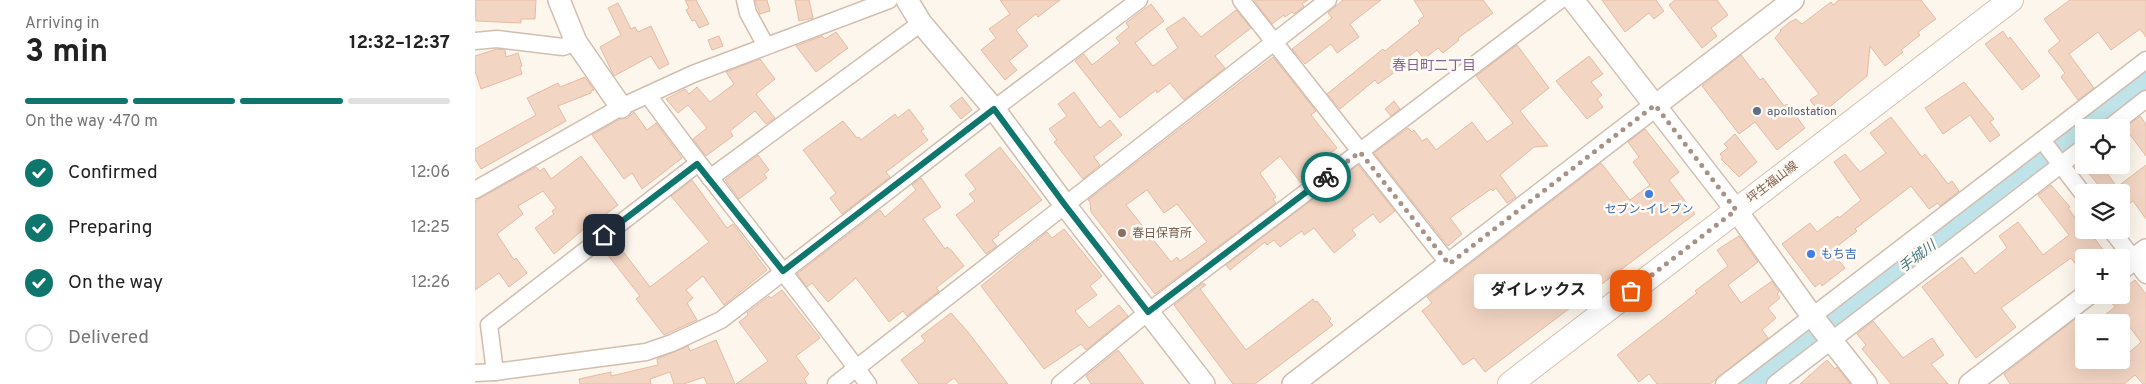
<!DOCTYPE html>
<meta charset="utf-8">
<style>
body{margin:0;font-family:Overpass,"Noto Sans JP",sans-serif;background:#f6f6f6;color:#222;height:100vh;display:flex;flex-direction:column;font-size:19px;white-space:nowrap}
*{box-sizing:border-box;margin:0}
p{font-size:16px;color:#767676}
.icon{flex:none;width:28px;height:28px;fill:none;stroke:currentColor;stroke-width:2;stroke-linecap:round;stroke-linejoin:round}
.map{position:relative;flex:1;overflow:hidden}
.details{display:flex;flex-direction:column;background:#fff;width:475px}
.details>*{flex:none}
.buttons{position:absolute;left:1600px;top:119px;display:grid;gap:10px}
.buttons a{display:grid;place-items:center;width:55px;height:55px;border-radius:5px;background:#fff;box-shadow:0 5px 20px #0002;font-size:25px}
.pin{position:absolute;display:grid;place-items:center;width:42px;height:42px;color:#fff;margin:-21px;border-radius:10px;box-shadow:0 2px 8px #0006}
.courier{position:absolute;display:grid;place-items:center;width:50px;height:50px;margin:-25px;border:4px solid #0f766e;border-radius:50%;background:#fff;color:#222;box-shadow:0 1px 6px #0007}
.bubble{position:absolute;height:35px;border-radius:5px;background:#fff;box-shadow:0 5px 20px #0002;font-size:16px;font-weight:700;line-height:35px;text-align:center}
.summary em{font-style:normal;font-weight:700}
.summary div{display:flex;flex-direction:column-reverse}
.summary{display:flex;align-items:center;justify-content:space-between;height:85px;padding:0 25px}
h1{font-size:32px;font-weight:700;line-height:38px}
.bar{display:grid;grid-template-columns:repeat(4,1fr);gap:8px 5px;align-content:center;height:60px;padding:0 25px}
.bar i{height:6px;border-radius:4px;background:#e0e0e0}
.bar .current{background:#0f766e}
.bar p{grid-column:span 4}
ol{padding:0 25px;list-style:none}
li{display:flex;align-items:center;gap:15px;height:55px}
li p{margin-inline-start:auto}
li .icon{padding:5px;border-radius:50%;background:#0f766e;color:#fff;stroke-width:4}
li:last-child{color:#767676}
li i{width:28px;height:28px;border:2px solid #e0e0e0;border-radius:50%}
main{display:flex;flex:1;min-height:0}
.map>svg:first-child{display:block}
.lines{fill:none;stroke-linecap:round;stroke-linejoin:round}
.river{stroke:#bfe3e8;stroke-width:25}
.building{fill:#f3d5c3;stroke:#e6bba3;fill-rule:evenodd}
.minor-casing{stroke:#d1beb0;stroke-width:19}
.tertiary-casing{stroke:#d1beb0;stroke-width:24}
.secondary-casing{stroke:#d6c0b0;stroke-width:26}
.minor{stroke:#fff;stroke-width:16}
.tertiary{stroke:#fff;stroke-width:21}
.secondary{stroke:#fff;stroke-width:24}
.done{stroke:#a89285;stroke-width:5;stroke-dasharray:0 9}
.route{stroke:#0f766e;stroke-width:6}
.service-dot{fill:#5c6f8a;stroke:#fffaf3;stroke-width:2}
.shop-dot{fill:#3f7fe0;stroke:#fffaf3;stroke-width:2}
.education-dot{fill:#8d6e63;stroke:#fffaf3;stroke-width:2}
.labels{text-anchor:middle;stroke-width:5;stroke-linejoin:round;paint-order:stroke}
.service-label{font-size:12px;fill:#4e5e75;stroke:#fffaf3;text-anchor:start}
.street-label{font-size:12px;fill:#7a5c4d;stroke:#fffaf3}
.shop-label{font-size:12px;fill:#366cbe;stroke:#fffaf3}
.education-label{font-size:12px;fill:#785e54;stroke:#fffaf3;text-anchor:start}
.neighbourhood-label{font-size:14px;fill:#846695;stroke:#fffaf3}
.water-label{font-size:14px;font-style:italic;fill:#437c86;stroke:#fffaf3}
</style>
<main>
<section class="details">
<div class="summary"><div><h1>3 min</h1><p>Arriving in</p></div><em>12:32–12:37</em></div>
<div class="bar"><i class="current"></i><i class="current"></i><i class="current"></i><i></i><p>On the way · 470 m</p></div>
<ol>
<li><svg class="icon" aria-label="check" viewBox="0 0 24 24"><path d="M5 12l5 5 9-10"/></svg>Confirmed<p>12:06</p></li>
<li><svg class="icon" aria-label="check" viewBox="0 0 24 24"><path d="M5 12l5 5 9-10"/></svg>Preparing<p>12:25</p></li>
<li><svg class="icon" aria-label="check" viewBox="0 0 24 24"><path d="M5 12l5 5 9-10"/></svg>On the way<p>12:26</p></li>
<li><i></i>Delivered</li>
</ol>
</section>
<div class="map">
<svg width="1671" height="384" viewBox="0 0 1671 384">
<rect width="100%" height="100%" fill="#fdf6ec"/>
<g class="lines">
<g class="river">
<polyline points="1610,128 1671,81"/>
<polyline points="1275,384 1609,128"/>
</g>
</g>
<g class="building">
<polygon points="0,0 61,0 60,19 46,19 46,23 1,21"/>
<polygon points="210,0 221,0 234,24 224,28 220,20 217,21 211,10 214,8"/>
<polygon points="280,0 292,0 295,11 285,14"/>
<polygon points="320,0 334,0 338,18 324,21"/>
<polygon points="525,0 585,0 563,17 561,14 541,30 553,46 534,61 542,70 530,80 506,50 521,38 514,29 535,14"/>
<polygon points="779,0 833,0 827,4 829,6 819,14 817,12 810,17 809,15 797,24"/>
<polygon points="868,0 906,0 875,24 884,37 862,53 856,44 830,64 817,49 857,18 853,13"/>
<polygon points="939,0 1008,0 1018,13 983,38 984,40 968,53 963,48 949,59 942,50 922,66 924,69 903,84 900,80 865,109 852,94 908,49 910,51 945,23 943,21 949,16"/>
<polygon points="1127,0 1181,0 1189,11 1179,19 1174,13 1150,32"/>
<polygon points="1200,0 1242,0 1253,15 1236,28 1242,36 1227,48 1194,5"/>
<polygon points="1364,0 1446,0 1461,19 1443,32 1445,35 1426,50 1428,52 1410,66 1395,46 1392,76 1346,114 1335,100 1344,94 1300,38 1306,31 1305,30 1315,22 1321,19 1327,24 1356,2 1358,5"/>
<polygon points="1595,0 1671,0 1671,37 1665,29 1636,50 1623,32 1594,54 1619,88 1603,100 1586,77 1590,73 1573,51 1585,41 1569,19"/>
<polygon points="143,3 156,29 160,27 163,32 176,26 194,64 184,69 176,56 139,76 125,47 146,35 133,8"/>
<polygon points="676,4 689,21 660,43 678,66 703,48 691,29 709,17 726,37 761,10 776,28 740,56 750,68 709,100 695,83 682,93 681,90 645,118 600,61 609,54 617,65 645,43 641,38 654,27 651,23"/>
<polygon points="1528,31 1533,39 1535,37 1565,76 1547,90 1510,44"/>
<polygon points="361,32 373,48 341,72 321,46 347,36 350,39"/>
<polygon points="244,36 248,46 237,50 233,40"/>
<polygon points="1042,45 1074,88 1045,111 1073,146 1059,147 1025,175 1041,197 1032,203 1021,188 1018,191 1016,189 975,218 987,234 973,246 899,153 933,128 937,132 939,130 947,141 952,138 961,150 997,122 1012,142 1015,140 1038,123 1001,76"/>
<polygon points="22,49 30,50 31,57 43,53 47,66 45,67 47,74 6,89 0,71 0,56"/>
<polygon points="1266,55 1285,80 1288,78 1309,106 1312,104 1330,128 1302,150 1280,122 1264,134 1227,86"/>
<polygon points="1114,56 1128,74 1116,82 1127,95 1122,99 1128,107 1112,119 1081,81"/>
<path d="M798 57 841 111 836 115 862 148 845 162 849 166 826 183 805 156 785 173 801 197 798 199 801 203 680 294 616 212 615 202 613 200ZM672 190 689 213 702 204 732 242 705 261 702 257 696 262 651 205Z"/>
<polygon points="285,59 300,79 281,94 300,118 291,124 280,111 255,131 258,136 231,156 218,139 232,128 213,105 203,113 191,99 210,89 214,94 222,87 235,102 259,84 251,72"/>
<polygon points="110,77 119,90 116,91 116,93 83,106 91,121 6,169 0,159 0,149 61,115 52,98 83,83 85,87"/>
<polygon points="1489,82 1519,119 1515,122 1525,135 1515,142 1495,115 1468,134 1452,111 1450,108"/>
<polygon points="599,92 625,128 635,120 647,135 619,157 625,165 608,179 579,142 582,140 574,129 592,116 583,104"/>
<polygon points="487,97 497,110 486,119 475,106"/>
<polygon points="919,101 925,109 916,116 910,109"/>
<polygon points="434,109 449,129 446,131 453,140 411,172 415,177 367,214 355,198 361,193 328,150 368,121 382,138 384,137 386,140 420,114 423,118"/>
<polygon points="159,112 172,130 181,123 207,158 167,189 157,173 149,179 117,135 145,119 153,118"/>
<polygon points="1665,116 1671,124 1671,156 1650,128"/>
<polygon points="1416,117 1447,157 1450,154 1473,184 1477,181 1484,191 1465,206 1463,203 1454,209 1436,186 1380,229 1382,231 1356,251 1370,268 1347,286 1345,283 1340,287 1307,244 1335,223 1342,232 1363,216 1364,218 1386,200 1359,162 1370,154 1385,172 1411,153 1395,133"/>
<polygon points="1170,129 1204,172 1194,180 1220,214 1010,372 999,358 988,365 947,311 957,303 952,297 1126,163 1155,200 1175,185 1158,162 1164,157 1153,142"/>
<polygon points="1260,134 1282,162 1264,177 1246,159 1248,158 1245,154 1253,148 1249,144"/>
<polygon points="525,147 567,200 523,233 524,235 517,240 522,246 511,254 481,215 500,201 494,194 501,189 490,175"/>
<polygon points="283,155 294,170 289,174 292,178 264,199 250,180"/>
<polygon points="106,156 143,205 123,220 122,218 79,254 60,228 79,214 77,211 81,208 68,191 43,206 48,214 22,234 39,260 41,258 52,273 34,287 24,273 0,290 0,201 61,167 65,171 69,168 76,179"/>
<polygon points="883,165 920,211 905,223 898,214 877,230 881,235 859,253 839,228 829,235 827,231 821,235 805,247 799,240 792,245 790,242 755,270 751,265"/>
<polygon points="1607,165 1626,165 1642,187 1671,165 1671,219 1658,201 1646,210 1646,192 1629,192"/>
<polygon points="446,178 466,207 448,219 470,249 472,247 477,251 489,266 461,288 464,291 432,316 428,311 414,322 381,278 353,302 337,283 332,287 322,274 405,210 410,217 441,190 437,185"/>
<polygon points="217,180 252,228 258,224 292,270 249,305 228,276 211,290 218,298 212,303 222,320 189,335 161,299 165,296 128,249 137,243 144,253 147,250 175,287 234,242 196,196"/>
<polygon points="1576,185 1595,207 1593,208 1609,230 1620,239 1630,252 1623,258 1609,258 1609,276 1596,258 1526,308 1541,327 1501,358 1447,287 1487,257 1500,274 1532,248 1524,236 1543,222 1568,255 1594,235 1563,195"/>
<polygon points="589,229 627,276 615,286 622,295 600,311 614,328 644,305 653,316 611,350 606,344 569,369 506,286 572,232 577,238"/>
<polygon points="1264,236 1283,262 1253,285 1266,303 1297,281 1304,292 1302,294 1305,298 1293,308 1301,318 1287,330 1293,338 1235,384 1182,384 1174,374 1164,382 1142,355 1222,293 1220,291 1253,266 1242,250"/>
<polygon points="1660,280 1671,294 1671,384 1668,384 1660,375 1649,384 1535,384 1529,374 1604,316 1609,321 1609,360 1646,360 1666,342 1651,322 1621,322 1640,307 1634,299 1640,295 1646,295 1646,290"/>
<polygon points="728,283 731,285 725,289 771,350 838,299 840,302 842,301 856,319 854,321 858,325 780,384 758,384 699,305"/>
<polygon points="307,290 345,338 321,356 334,374 329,379 332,384 261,384 293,361 264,322 273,315 272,313 294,296 296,298"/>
<polygon points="476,313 493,332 533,384 484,384 479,378 471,384 444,384 426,360 450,341 446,336"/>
<polygon points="1398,321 1428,358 1457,338 1469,355 1456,364 1473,384 1416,384 1387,349 1391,345 1382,334"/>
<polygon points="241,340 260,384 232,384 229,377 209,384 199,384 195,372 175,379 176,384 105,384 104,379 136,372 136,376 183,365 182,359 213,346 215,351"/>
<polygon points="643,350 669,384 616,384 611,376"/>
<polygon points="1352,360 1360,369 1362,367 1375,384 1325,384"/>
</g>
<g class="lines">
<defs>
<g id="minor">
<polyline points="270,0 273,13 291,46"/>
<polyline points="766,0 974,264"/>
<polyline points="0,41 22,39 88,47 101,42"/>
<path d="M173 95C244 193 322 286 393 384"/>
<polyline points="1634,128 1671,99"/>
<polyline points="1567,140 1609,195"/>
<polyline points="235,178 446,23"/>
<polyline points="0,190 146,107 218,74 414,0"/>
<polyline points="1636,230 1671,275"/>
<polyline points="20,372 14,325 222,164"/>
<polyline points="0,373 20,372 171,352 197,343 246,320 519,109 664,0"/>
<polyline points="361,384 853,0"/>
<polyline points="585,384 673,312 1085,0"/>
<polyline points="1249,384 1671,60"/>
<polyline points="1300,384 1609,147"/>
</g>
<g id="tertiary">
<polyline points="84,0 101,42 146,107"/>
<polyline points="432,0 446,23 519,109 590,205 729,384"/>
<polyline points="1098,0 1261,210 1337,316 1391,384"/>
<polyline points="1646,269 1671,250"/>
<polyline points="818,384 1318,0"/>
<polyline points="1495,384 1612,295"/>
</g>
<polyline id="secondary" points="1035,384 1536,0"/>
</defs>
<use href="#minor" class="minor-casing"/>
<use href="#tertiary" class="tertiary-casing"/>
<use href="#secondary" class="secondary-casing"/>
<use href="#minor" class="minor"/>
<use href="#tertiary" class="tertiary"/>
<use href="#secondary" class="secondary"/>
</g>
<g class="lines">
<polyline class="done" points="851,177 885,152 974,264 1180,105 1261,210 1156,291"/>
<polyline class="route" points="129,235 222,164 308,271 519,109 590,205 673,312 851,177"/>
</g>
<circle class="service-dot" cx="1282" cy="111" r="5"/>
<g class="shop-dot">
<circle cx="1174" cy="194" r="5"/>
<circle cx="1336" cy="254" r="5"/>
</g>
<circle class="education-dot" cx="647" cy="233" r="5"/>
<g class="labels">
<g class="service-label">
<text x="1292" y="115">apollostation</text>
</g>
<g class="street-label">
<text transform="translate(1297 182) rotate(-37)" y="4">坪生福山線</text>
</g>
<g class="shop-label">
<text x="1174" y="213">セブン-イレブン</text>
<text x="1346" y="258" text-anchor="start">もち吉</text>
</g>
<g class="education-label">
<text x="657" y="237">春日保育所</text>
</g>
<g class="neighbourhood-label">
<text x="959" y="70">春日町二丁目</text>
</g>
<g class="water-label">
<text transform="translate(1442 256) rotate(-37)" y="5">手城川</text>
</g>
</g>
</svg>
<div class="buttons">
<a><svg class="icon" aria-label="locate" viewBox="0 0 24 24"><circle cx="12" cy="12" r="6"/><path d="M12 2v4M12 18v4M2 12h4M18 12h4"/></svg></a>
<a><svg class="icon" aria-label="layers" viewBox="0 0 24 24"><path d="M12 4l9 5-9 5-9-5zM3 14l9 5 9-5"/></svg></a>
<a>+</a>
<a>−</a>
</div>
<div class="pin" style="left:1156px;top:291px;background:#ea580c"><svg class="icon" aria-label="bag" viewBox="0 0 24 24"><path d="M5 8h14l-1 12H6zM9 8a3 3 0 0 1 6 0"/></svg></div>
<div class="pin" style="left:129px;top:235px;background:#1f2937"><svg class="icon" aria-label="home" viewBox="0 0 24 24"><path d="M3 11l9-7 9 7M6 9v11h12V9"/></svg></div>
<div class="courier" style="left:851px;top:177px"><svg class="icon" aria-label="bike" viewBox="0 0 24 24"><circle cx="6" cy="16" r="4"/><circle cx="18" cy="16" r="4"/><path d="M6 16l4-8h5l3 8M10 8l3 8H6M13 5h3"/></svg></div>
<div class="bubble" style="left:999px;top:274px;width:128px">ダイレックス</div>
</div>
</main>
